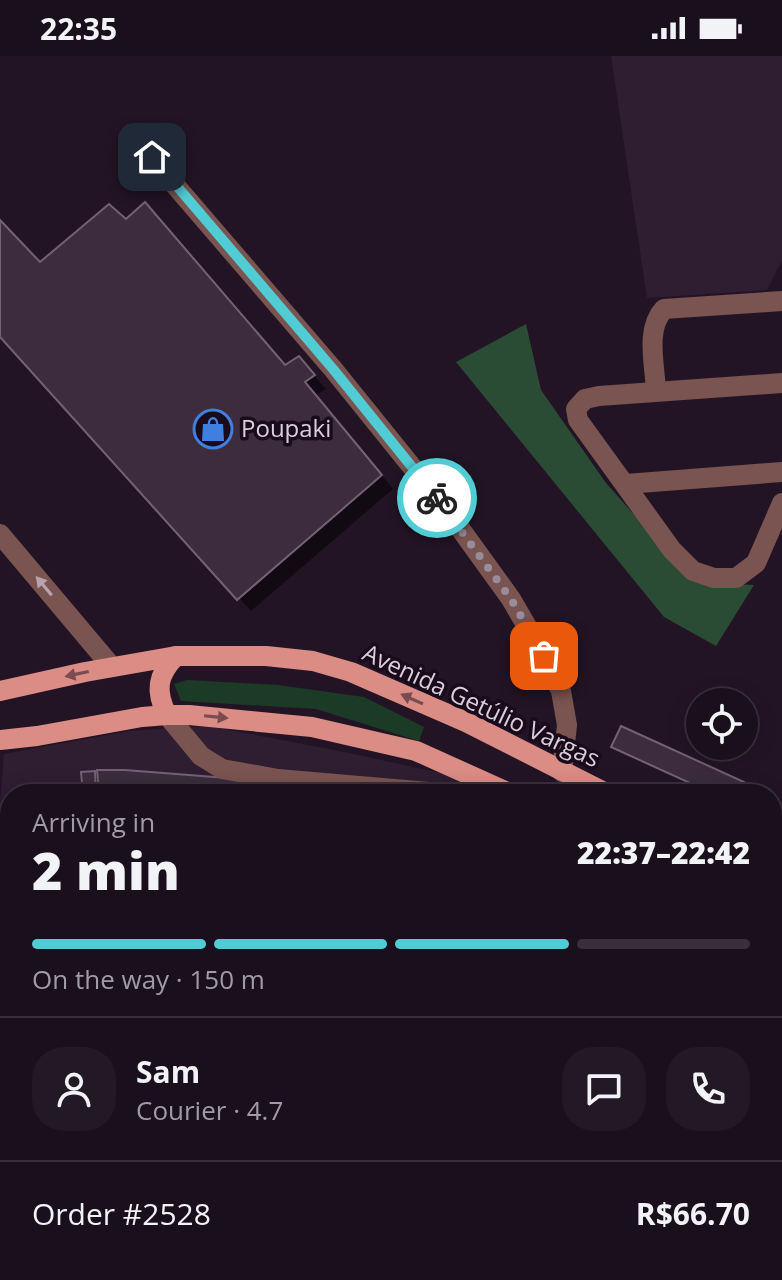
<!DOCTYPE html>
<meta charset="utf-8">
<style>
body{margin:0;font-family:"Open Sans",sans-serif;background:#231825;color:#f1f3f6;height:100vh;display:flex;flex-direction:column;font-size:30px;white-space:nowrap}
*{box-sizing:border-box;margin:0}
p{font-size:26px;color:#9f9ca3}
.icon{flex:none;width:44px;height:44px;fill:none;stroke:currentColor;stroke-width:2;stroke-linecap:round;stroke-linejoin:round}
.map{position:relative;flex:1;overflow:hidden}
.details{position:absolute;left:0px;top:728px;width:782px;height:496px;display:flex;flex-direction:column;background:#1a0f1c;border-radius:32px 32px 0 0;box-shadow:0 4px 20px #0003,0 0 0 2px #382f3b}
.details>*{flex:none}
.fabs{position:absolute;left:686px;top:632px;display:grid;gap:16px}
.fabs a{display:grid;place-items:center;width:72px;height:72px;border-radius:50%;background:#1a0f1c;box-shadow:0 4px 20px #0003,0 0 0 2px #382f3b;font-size:40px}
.pin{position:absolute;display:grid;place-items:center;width:68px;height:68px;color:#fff;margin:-34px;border-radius:16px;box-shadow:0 4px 12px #0006}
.courier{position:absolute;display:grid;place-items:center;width:80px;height:80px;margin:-40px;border:6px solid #51ccd5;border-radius:50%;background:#fff;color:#222;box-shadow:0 2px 10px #0007}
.head em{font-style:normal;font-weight:800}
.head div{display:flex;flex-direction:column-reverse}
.head{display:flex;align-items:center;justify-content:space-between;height:136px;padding:0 32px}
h1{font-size:52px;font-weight:800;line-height:60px}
.bar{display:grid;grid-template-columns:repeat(4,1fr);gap:12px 8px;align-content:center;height:96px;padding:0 32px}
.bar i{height:10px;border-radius:6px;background:#382f3b}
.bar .on{background:#51ccd5}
.bar p{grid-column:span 4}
.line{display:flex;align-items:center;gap:20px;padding:0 32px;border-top:2px solid #382f3b}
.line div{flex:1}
.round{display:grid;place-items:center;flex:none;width:84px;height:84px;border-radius:32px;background:#231825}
.status{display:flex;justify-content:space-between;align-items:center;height:56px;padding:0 40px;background:#1a0f1c;direction:ltr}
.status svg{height:22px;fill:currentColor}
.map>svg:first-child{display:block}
.built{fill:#2f1d32}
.green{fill:#1c3b26}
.forest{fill:#2a4b34}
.shadow{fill:#0007}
.building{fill:#3c2c3e;stroke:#746176;stroke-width:2}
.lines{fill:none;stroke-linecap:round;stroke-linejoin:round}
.minor{stroke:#7a5450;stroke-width:20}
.major{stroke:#da8c85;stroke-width:20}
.oneway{fill:#b8a3aa}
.oneway2{fill:#7a4c50}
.done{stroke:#998d9b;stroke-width:8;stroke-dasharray:0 14.4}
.route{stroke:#51ccd5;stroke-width:10}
.labels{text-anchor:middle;stroke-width:7;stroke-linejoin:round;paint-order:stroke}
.poi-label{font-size:24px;fill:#d9ceda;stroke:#1a0b1c;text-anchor:start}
.street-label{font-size:24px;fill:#d9ceda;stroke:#1a0b1c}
</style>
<div class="status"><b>22:35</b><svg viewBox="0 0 49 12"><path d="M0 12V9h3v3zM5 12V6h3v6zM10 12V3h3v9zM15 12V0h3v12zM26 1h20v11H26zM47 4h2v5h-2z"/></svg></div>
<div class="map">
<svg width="782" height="1224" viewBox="0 0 782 1224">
<rect width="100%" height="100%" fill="#231425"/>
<g class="built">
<polygon points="611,0 782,0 782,204 767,234 647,242"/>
<polygon points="208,670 340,695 445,718 482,738 10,738 10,1032 0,1032 0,748 4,698 129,675"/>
</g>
<polygon class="green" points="187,624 278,629 364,641 424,671 419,685 316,653 181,645 174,628"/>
<polygon class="forest" points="526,268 541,334 606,427 694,526 754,529 716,590 664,561 456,306"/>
<g class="shadow">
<polygon points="0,166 40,209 286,311 299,302 326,333 316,339 393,433 251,555 0,278"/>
<polygon points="94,717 100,722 290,729 301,738 85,738"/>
<polygon points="302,732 352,738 302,738"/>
<polygon points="0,1122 10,1123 10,1214 31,1214 30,1223 7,1224 0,1217 0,1181 3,1170"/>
</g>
<g class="building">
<polygon points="145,146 285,309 299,300 315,319 305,326 382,419 237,544 0,281 0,164 40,206 109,148 126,163"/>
<polygon points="621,670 744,726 739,738 714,738 611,691"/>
<polygon points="97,714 125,714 291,727 298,732 297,738 99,738"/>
<polygon points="95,715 96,738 83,738 81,716"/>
<polygon points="0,1120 10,1121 10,1206 2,1205 2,1210"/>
</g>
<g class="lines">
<g class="minor">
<polyline points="131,78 333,313 446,453 511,543 544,600 561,635 567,669 562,716"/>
<polyline points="782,327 599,340 585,343 576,353 578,364 672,494 693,515 714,522 736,522 756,507 782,447"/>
<path d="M656 335C655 309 645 273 664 253L782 245"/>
<polyline points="626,428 782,416"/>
<polyline points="0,478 112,611"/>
<polyline points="167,659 201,700 222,713 278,723 452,738"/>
<polyline points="772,1083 782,1098"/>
<polyline points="327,1214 333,1224"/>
<polyline points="498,1214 504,1224"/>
<polyline points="692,1214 698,1224"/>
<polyline points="80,1224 94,1214"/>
<polyline points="178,1224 192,1214"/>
<polyline points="224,1224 233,1214"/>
<polyline points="292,1224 305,1214"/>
</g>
<g class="major">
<polyline points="0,635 85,616 176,600 266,600 313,605 351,616 466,666 608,738"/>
<path d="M167 659C155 635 157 619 176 600"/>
<polyline points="0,684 37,680 142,661 167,659 189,659 312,671 416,695 512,738"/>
<polyline points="772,795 782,790"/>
<polyline points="772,854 782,860"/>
</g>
</g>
<defs><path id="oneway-solid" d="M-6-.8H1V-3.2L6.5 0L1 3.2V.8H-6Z" transform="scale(2)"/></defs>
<use class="oneway" href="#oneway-solid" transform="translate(44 530) rotate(-130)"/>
<g class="oneway2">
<use href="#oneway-solid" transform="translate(77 618) rotate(168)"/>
<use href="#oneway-solid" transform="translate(412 643) rotate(-156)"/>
<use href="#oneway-solid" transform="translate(216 661) rotate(6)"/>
</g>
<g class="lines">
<polyline class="done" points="437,442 511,543 544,600"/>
<polyline class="route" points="152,101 333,313 437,442"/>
</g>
<defs>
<symbol id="shop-ring" viewBox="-11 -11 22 22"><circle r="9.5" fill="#1a0b1c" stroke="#3f7fe0" stroke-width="1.5"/><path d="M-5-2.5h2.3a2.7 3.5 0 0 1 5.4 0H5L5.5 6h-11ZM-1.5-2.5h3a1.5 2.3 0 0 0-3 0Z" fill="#3f7fe0"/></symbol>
</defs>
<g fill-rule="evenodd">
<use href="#shop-ring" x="191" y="351" width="44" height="44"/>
</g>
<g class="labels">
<g class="poi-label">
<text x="241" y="381">Poupaki</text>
</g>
<g class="street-label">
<text transform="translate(481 650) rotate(25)" y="8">Avenida Getúlio Vargas</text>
</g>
</g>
</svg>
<div class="fabs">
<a><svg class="icon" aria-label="locate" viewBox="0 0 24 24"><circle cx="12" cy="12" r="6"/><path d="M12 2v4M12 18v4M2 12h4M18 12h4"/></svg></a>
</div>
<div class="pin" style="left:544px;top:600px;background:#ea580c"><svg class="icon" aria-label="bag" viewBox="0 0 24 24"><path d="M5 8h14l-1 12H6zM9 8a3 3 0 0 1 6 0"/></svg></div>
<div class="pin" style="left:152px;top:101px;background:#1f2937"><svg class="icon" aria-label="home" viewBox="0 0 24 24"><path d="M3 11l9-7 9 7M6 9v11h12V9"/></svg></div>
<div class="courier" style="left:437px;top:442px"><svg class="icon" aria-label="bike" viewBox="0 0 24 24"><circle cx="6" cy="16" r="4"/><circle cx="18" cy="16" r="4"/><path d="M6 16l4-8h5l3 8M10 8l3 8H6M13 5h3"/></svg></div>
<section class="details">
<div class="head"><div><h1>2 min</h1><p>Arriving in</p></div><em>22:37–22:42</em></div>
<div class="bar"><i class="on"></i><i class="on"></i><i class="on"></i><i></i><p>On the way · 150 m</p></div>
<div class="line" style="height:144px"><a class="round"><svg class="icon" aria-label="person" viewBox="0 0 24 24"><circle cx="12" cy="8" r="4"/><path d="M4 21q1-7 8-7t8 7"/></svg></a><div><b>Sam</b><p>Courier · 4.7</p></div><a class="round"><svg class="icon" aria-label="chat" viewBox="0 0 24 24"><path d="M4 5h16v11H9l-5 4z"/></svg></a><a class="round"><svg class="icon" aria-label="phone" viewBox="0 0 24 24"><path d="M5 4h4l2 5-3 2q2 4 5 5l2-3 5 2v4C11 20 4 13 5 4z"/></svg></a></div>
<div class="line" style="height:104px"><div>Order #2528</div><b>R$66.70</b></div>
</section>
</div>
